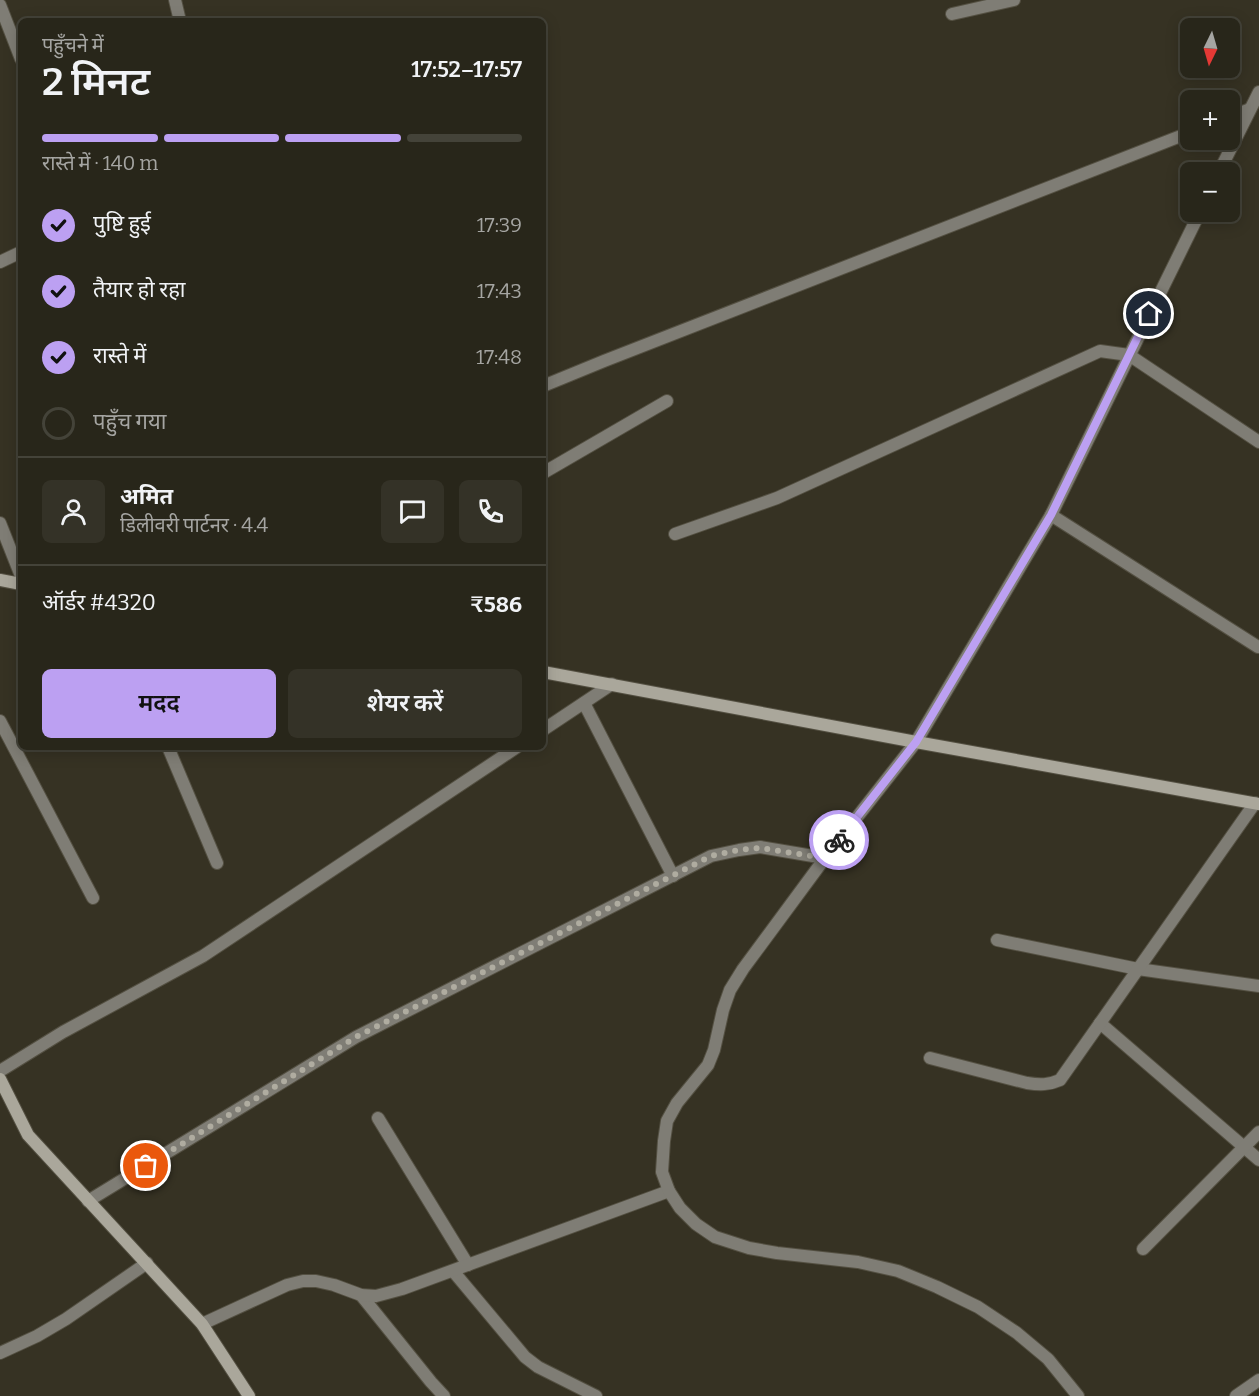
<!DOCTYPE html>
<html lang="hi">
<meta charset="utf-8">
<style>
body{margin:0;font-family:Bitter,"Noto Sans Devanagari",serif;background:#343227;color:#f1f3f6;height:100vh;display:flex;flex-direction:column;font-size:22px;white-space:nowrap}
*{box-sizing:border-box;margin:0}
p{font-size:20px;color:#a5a5a2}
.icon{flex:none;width:33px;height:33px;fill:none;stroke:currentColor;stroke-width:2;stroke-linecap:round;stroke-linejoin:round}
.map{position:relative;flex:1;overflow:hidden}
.details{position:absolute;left:18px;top:18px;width:528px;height:732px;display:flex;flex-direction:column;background:#28261a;border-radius:9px;box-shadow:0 3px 15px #0003,0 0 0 2px #444339}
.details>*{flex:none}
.needle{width:39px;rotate:185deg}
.buttons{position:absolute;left:1180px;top:18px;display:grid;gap:12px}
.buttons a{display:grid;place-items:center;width:60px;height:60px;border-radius:9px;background:#28261a;box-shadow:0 3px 15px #0003,0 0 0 2px #444339;font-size:30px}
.pin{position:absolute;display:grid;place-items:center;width:51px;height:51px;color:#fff;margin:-26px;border:3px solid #fff;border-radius:50%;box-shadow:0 2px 6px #0007}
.courier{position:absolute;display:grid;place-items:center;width:60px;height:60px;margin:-30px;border:4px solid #bca0f2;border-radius:50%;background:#fff;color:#222;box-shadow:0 2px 8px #0007}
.summary em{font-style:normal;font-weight:600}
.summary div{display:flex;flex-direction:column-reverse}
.summary{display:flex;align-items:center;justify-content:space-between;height:102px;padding:0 24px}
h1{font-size:39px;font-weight:600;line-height:45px}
.bar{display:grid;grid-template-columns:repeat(4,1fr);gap:9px 6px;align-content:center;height:72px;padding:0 24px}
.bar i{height:8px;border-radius:4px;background:#444339}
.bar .on{background:#bca0f2}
.bar p{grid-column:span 4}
.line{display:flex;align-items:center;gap:15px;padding:0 24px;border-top:2px solid #444339}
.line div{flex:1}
.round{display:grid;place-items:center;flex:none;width:63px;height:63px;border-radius:9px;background:#343227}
ol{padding:0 24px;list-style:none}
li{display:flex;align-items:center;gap:18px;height:66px}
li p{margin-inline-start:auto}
li .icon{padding:6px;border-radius:50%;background:#bca0f2;color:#111;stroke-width:4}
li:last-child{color:#a5a5a2}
li i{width:33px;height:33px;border:3px solid #444339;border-radius:50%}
.action{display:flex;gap:12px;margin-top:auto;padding:12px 24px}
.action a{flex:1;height:69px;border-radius:9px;background:#bca0f2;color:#111;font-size:24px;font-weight:600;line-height:69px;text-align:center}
.action a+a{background:#343227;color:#f1f3f6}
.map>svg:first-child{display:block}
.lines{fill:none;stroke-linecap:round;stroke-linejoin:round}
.street-casing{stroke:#545042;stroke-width:14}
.secondary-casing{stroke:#545042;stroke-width:14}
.street{stroke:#7f7d75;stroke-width:12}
.secondary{stroke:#aaa79b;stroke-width:12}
.done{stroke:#afaca0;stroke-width:6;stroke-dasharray:0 10.8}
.route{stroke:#bca0f2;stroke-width:8}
</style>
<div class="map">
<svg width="1259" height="1396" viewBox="0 0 1259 1396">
<rect width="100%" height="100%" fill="#363223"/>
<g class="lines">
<defs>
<g id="street">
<polyline points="175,0 180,21"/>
<polyline points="0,5 21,59"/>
<polyline points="952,14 1014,0"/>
<polyline points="1230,117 1250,109"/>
<polyline points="1219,172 1259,92"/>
<polyline points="0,262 21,252"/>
<polyline points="543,386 604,361 1191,132"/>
<polyline points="543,473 667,401"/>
<polyline points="1051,515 1258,647"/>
<polyline points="0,523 21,576"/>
<polyline points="675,534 777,498 1100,351 1129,355 1259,442"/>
<polyline points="584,703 673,876"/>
<polyline points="0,721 93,898"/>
<polyline points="543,730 612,684"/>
<polyline points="168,747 217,863"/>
<polyline points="997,940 1138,969 1259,986"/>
<polyline points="1100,1023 1259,1160"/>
<path d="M930 1058 1027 1083C1040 1085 1049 1085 1060 1080L1255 803"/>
<polyline points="0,1071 63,1032 203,956 517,747"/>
<polyline points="378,1118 468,1265"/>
<polyline points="88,1201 356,1037 711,856 739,850 760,847 825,858"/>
<polyline points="1143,1249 1259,1132"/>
<polyline points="453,1271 525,1357 538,1367 596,1396"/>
<polyline points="361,1295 431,1382 444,1396"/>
<polyline points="202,1324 287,1285 303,1281 316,1281 334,1285 361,1295 376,1296 402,1289 669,1191"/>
<polyline points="0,1353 37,1336 66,1319 147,1263"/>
<polyline points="1078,1396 1048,1359 1017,1333 978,1307 937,1287 898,1271 858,1262 777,1253 749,1248 715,1237 696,1224 680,1208 669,1191 662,1172 664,1141 667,1121 677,1103 708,1065 714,1050 723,1010 730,990 743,969 825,858 916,742 1051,515 1200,212"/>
<polyline points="1236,1396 1259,1380"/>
</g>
<g id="secondary">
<polyline points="0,580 21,584"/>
<polyline points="543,672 916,742 1259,804"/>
<polyline points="0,1079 28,1135 202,1324 249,1396"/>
</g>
</defs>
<use href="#street" class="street-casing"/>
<use href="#secondary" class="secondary-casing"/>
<use href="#street" class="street"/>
<use href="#secondary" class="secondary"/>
</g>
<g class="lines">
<polyline class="done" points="146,1166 356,1037 711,856 739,850 760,848 825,858 839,840"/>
<polyline class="route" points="839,840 916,742 1051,515 1149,314"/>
</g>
</svg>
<div class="buttons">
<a><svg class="needle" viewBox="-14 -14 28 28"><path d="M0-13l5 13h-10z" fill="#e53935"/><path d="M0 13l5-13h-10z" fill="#a5a5a2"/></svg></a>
<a>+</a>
<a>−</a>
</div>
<div class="pin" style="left:146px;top:1166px;background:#ea580c"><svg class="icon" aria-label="bag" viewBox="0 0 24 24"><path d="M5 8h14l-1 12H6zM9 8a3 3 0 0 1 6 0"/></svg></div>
<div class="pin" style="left:1149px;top:314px;background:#1f2937"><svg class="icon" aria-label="home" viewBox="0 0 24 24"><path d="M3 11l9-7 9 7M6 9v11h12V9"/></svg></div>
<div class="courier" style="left:839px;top:840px"><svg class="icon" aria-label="bike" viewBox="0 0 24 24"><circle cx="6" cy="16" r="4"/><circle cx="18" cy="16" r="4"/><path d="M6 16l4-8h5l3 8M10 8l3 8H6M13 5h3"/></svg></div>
<section class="details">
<div class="summary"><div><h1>2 मिनट</h1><p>पहुँचने में</p></div><em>17:52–17:57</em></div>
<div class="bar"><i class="on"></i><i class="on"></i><i class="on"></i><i></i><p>रास्ते में · 140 m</p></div>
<ol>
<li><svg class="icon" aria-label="check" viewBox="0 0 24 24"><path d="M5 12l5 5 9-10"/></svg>पुष्टि हुई<p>17:39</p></li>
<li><svg class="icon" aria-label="check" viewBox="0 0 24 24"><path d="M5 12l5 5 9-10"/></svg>तैयार हो रहा<p>17:43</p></li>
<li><svg class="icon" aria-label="check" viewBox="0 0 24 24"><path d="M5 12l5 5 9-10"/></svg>रास्ते में<p>17:48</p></li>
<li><i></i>पहुँच गया</li>
</ol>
<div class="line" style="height:108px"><a class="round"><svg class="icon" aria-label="person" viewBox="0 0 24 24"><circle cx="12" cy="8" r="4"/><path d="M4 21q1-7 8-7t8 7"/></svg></a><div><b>अमित</b><p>डिलीवरी पार्टनर · 4.4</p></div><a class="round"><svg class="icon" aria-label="chat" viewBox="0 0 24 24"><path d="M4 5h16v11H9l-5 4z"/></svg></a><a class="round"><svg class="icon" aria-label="phone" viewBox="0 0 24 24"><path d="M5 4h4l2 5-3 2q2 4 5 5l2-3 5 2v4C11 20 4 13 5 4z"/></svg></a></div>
<div class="line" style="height:78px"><div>ऑर्डर #4320</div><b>₹586</b></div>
<div class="action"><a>मदद</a><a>शेयर करें</a></div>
</section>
</div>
